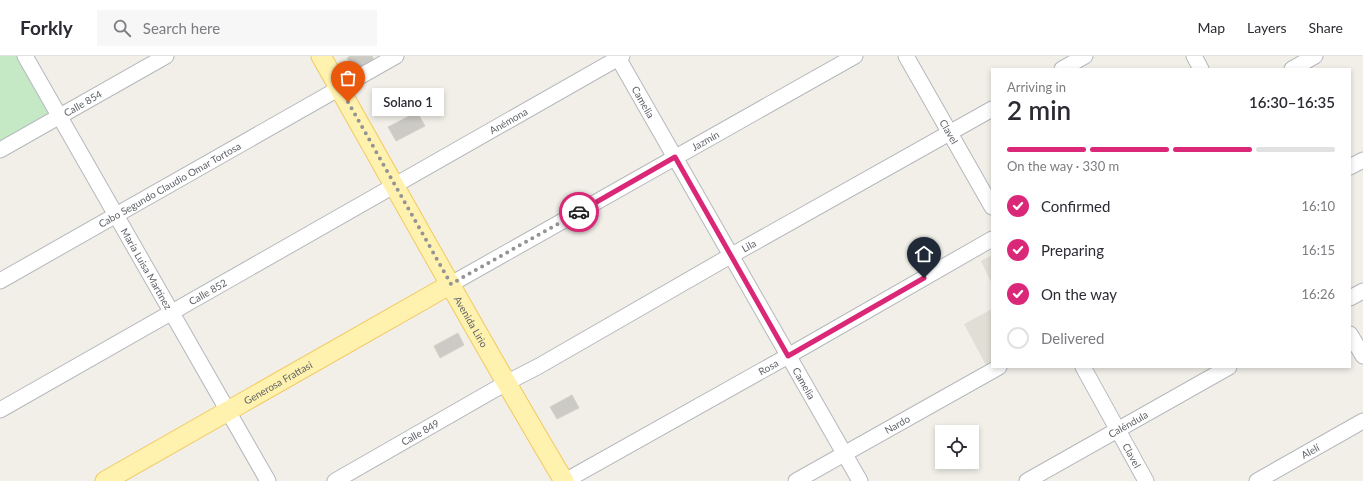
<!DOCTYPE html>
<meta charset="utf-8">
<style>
body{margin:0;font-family:Lato,sans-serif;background:#f7f7f7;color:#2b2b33;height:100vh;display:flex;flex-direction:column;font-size:15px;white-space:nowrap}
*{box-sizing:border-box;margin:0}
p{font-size:13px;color:#7c7c81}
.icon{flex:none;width:22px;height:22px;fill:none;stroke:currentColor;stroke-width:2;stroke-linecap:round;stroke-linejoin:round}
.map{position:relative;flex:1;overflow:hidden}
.sheet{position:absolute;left:991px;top:12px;width:360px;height:300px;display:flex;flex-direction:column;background:#fff;border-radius:0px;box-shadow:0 2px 6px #0003}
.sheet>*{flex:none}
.tools{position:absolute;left:935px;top:369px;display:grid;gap:8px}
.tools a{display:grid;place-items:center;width:44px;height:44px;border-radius:0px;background:#fff;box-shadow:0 2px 6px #0003;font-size:20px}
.pin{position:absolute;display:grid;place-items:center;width:34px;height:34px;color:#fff;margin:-41px -17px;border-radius:50% 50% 50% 0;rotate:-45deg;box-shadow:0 0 4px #0007}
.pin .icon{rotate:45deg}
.courier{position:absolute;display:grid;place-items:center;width:40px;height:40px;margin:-20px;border:3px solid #db2777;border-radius:50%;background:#fff;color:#222;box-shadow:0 1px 5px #0007}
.bubble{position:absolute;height:28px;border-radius:0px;background:#fff;box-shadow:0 2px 6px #0003;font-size:13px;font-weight:600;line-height:28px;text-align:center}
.overview em{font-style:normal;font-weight:600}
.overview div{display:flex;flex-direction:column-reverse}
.overview{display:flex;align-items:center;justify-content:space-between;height:68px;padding:0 16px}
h1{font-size:26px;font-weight:600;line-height:30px}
.bar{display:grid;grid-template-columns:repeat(4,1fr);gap:6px 4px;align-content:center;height:48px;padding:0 16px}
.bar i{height:5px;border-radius:3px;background:#e1e1e2}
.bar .active{background:#db2777}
.bar p{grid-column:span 4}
ol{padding:0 16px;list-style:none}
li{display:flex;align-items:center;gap:12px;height:44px}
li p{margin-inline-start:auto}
li .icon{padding:4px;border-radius:50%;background:#db2777;color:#fff;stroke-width:4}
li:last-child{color:#7c7c81}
li i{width:22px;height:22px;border:2px solid #e1e1e2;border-radius:50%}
header{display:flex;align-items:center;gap:24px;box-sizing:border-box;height:56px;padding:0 20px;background:#fff;border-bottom:1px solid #e1e1e2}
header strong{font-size:19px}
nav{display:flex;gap:22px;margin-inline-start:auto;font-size:14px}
.search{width:280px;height:36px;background:#f7f7f7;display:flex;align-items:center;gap:10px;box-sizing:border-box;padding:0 14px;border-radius:0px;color:#7c7c81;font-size:15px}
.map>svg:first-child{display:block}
.education{fill:#e1ded6}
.green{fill:#c5e8c5}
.building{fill:#cccac5;stroke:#d6d1c6}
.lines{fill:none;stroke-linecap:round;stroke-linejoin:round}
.minor-casing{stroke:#b5b8bc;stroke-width:17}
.major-casing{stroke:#f2c960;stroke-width:21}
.minor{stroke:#fff;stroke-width:15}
.major{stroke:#fff2af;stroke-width:19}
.done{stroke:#929495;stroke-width:4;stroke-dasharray:0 7.2}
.route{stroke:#db2777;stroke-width:5}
.labels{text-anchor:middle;stroke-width:3;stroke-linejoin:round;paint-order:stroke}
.street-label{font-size:10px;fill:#5f6368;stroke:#fff}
</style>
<header>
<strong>Forkly</strong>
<div class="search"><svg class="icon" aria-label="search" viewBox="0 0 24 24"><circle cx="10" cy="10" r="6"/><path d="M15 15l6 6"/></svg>Search here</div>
<nav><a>Map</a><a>Layers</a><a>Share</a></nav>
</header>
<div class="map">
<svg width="1363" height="425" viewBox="0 0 1363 425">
<rect width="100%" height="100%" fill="#f1efe8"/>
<g class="education">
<polygon points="992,199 992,228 981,205"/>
<polygon points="992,253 992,306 986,309 964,268"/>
</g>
<polygon class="green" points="0,0 18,0 53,59 0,88"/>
<g class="building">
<polygon points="350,0 372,0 374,4 359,12 352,10 347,2"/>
<polygon points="417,56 425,70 396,85 388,71"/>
<polygon points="458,277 464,289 440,302 434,290"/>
<polygon points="572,339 579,352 557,363 550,351"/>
</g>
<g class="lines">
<defs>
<g id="minor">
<path id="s1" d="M25 0 268 425"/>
<path id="s2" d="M617 0 860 425"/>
<path id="s3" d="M906 0 992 151"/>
<polyline points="1194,0 1201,13"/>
<polyline points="1062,13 1085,0"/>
<polyline points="1292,13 1315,0"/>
<path id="s4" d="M0 94 166 0"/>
<polyline points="1350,111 1363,104"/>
<path id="s5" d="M0 225 396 0"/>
<path id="s6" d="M451 228 855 0"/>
<polyline points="1350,242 1363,235"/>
<polyline points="1350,278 1363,300"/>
<path id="s7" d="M1083 311 1146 425"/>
<path id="s8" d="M0 354 622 0"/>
<path id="s9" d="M335 425 506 327 539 310 732 199 992 53"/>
<path id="s10" d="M565 425 788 300 992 183"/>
<path id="s11" d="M796 425 999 311"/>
<path id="s12" d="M1027 425 1229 311"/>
<path id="s13" d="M1257 425 1363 365"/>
</g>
<g id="major">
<path id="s14" d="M321 0C402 142 480 285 564 425"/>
<path id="s15" d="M105 425 451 228"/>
</g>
</defs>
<use href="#minor" class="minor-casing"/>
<use href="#major" class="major-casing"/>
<use href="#minor" class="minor"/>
<use href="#major" class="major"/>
</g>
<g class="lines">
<polyline class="done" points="348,46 451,228 579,156"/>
<polyline class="route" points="579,156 675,101 788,300 924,222"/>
</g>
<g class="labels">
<g class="street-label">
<text dy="4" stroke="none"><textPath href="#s2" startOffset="53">Camelia</textPath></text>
<text dy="4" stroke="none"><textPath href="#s4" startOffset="95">Calle 854</textPath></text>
<text dy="4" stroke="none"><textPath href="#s8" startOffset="585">Anémona</textPath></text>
<text dy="4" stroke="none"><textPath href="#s3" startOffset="87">Clavel</textPath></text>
<text dy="4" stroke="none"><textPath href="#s6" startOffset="292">Jazmín</textPath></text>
<text dy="4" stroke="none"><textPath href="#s5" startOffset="195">Cabo Segundo Claudio Omar Tortosa</textPath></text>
<text dy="4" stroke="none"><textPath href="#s9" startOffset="476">Lila</textPath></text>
<text dy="4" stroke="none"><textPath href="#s1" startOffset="245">María Luisa Martínez</textPath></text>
<text dy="4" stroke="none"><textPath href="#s8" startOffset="239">Calle 852</textPath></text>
<text dy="4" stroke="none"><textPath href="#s14" startOffset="305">Avenida Lirio</textPath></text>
<text dy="4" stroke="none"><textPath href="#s10" startOffset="233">Rosa</textPath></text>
<text dy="4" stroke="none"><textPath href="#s15" startOffset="199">Generosa Frattasi</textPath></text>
<text dy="4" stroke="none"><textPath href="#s2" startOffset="377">Camelia</textPath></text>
<text dy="4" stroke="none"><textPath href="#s11" startOffset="116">Nardo</textPath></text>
<text dy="4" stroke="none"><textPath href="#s12" startOffset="116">Caléndula</textPath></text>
<text dy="4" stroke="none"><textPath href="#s9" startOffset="98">Calle 849</textPath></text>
<text dy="4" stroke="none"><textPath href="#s13" startOffset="61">Alelí</textPath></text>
<text dy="4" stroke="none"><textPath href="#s7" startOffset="101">Clavel</textPath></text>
</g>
</g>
</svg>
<div class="tools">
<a><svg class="icon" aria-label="locate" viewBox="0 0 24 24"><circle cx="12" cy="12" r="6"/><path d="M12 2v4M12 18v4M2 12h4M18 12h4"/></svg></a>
</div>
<div class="pin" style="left:348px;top:46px;background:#ea580c"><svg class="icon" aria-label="bag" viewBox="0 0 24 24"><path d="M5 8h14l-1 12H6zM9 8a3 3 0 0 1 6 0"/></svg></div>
<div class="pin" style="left:924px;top:222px;background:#1f2937"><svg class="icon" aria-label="home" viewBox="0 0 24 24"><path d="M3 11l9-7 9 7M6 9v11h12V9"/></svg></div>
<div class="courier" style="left:579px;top:156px"><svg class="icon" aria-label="car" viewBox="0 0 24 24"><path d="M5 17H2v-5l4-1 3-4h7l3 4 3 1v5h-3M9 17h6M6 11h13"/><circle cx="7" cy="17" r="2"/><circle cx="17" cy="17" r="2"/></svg></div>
<div class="bubble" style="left:372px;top:32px;width:72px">Solano 1</div>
<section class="sheet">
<div class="overview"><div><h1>2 min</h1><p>Arriving in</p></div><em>16:30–16:35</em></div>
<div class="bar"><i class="active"></i><i class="active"></i><i class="active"></i><i></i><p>On the way · 330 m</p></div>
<ol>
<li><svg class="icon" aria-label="check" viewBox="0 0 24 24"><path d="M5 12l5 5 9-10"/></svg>Confirmed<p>16:10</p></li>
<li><svg class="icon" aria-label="check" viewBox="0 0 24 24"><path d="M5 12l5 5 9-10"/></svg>Preparing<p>16:15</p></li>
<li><svg class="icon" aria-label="check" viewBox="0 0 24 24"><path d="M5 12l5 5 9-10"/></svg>On the way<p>16:26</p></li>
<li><i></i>Delivered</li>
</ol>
</section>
</div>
